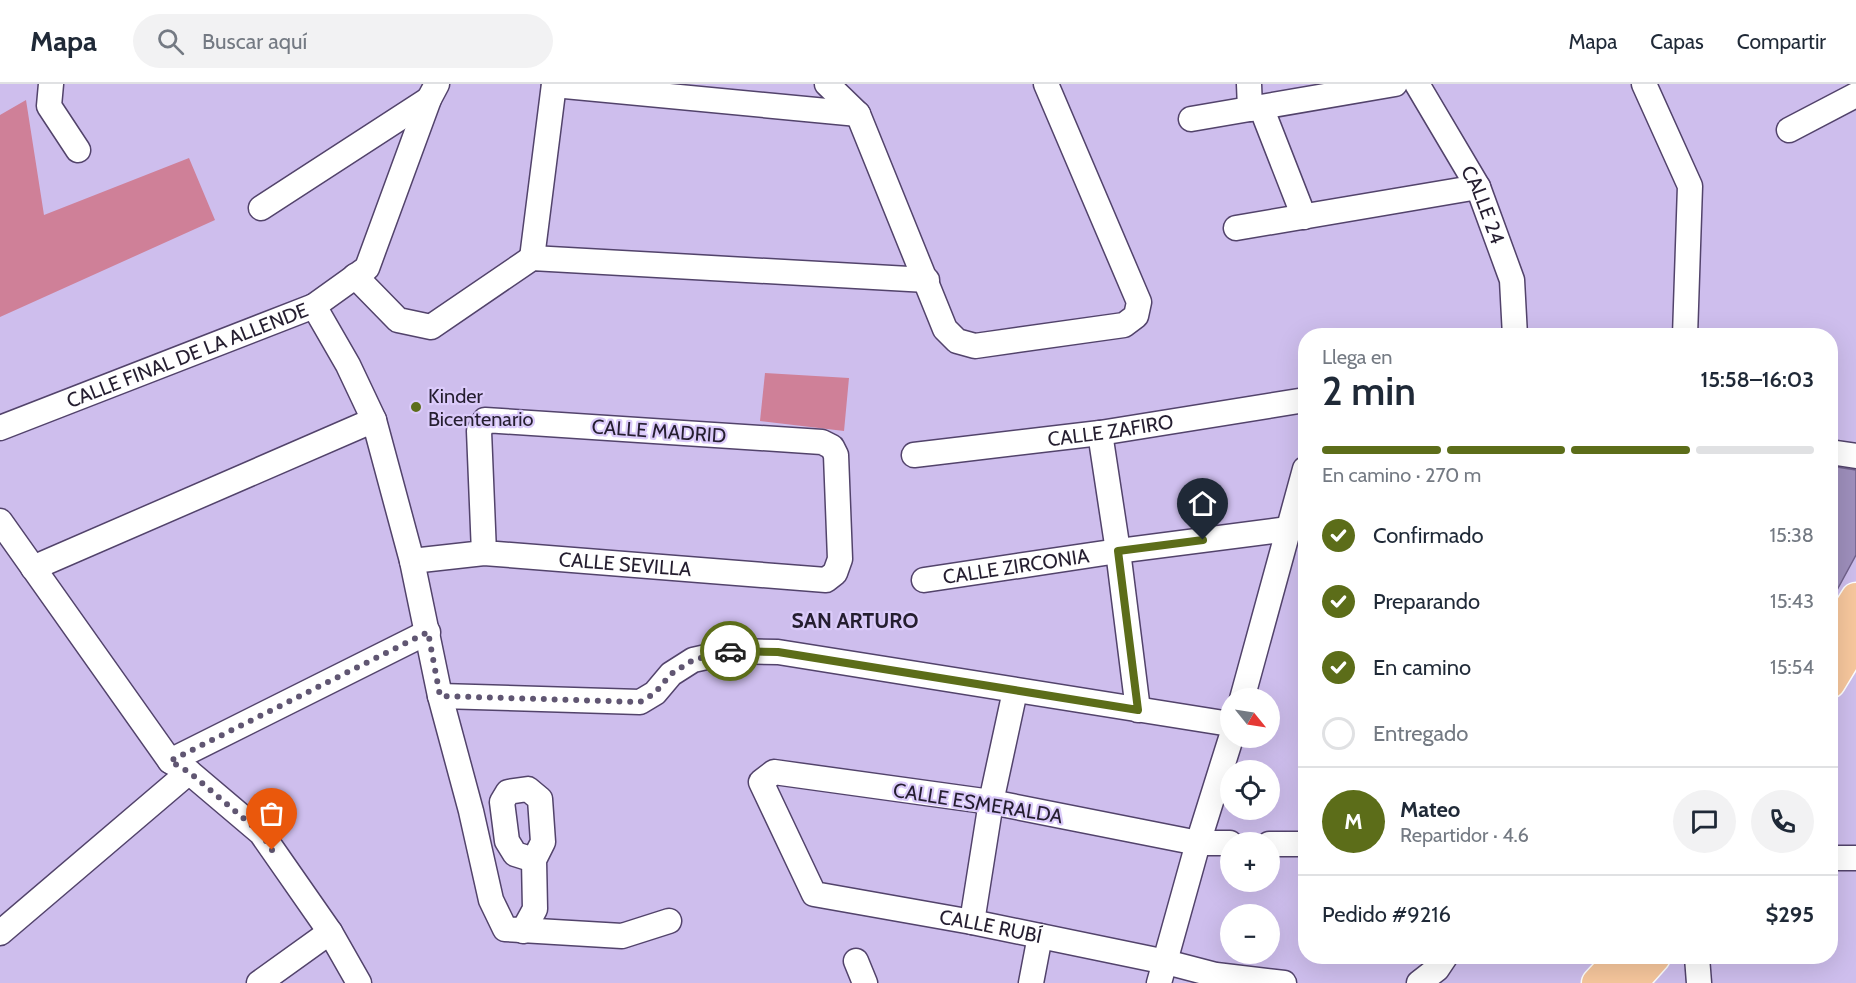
<!DOCTYPE html>
<html lang="es">
<meta charset="utf-8">
<style>
body{margin:0;font-family:Cabin,sans-serif;background:#f2f2f3;color:#1f2937;height:100vh;display:flex;flex-direction:column;font-size:22px;white-space:nowrap}
*{box-sizing:border-box;margin:0}
p{font-size:20px;color:#747a83}
.icon{flex:none;width:33px;height:33px;fill:none;stroke:currentColor;stroke-width:2;stroke-linecap:round;stroke-linejoin:round}
.map{position:relative;flex:1;overflow:hidden}
.panel{position:absolute;left:1298px;top:244px;width:540px;height:636px;display:flex;flex-direction:column;background:#fff;border-radius:24px;box-shadow:0 6px 24px #0002}
.panel>*{flex:none}
.needle{width:39px;rotate:120deg}
.tools{position:absolute;left:1220px;top:604px;display:grid;gap:12px}
.tools a{display:grid;place-items:center;width:60px;height:60px;border-radius:50%;background:#fff;box-shadow:0 6px 24px #0002;font-size:30px}
.pin{position:absolute;display:grid;place-items:center;width:51px;height:51px;color:#fff;margin:-62px -26px;border-radius:50% 50% 50% 0;rotate:-45deg;box-shadow:0 0 6px #0007}
.pin .icon{rotate:45deg}
.courier{position:absolute;display:grid;place-items:center;width:60px;height:60px;margin:-30px;border:4px solid #5c6d19;border-radius:50%;background:#fff;color:#222;box-shadow:0 2px 8px #0007}
.head em{font-style:normal;font-weight:600}
.head div{display:flex;flex-direction:column-reverse}
.head{display:flex;align-items:center;justify-content:space-between;height:102px;padding:0 24px}
h1{font-size:39px;font-weight:600;line-height:45px}
.bar{display:grid;grid-template-columns:repeat(4,1fr);gap:9px 6px;align-content:center;height:72px;padding:0 24px}
.bar i{height:8px;border-radius:4px;background:#e0e1e3}
.bar .selected{background:#5c6d19}
.bar p{grid-column:span 4}
.line{display:flex;align-items:center;gap:15px;padding:0 24px;border-top:2px solid #e0e1e3}
.line div{flex:1}
.round{display:grid;place-items:center;flex:none;width:63px;height:63px;border-radius:32px;background:#f2f2f3}
ol{padding:0 24px;list-style:none}
li{display:flex;align-items:center;gap:18px;height:66px}
li p{margin-inline-start:auto}
li .icon{padding:6px;border-radius:50%;background:#5c6d19;color:#fff;stroke-width:4}
li:last-child{color:#747a83}
li i{width:33px;height:33px;border:3px solid #e0e1e3;border-radius:50%}
header{display:flex;align-items:center;gap:36px;box-sizing:border-box;height:84px;padding:0 30px;background:#fff;border-bottom:2px solid #e0e1e3}
header strong{font-size:28px}
nav{display:flex;gap:33px;margin-inline-start:auto;font-size:21px}
.search{width:420px;height:54px;background:#f2f2f3;display:flex;align-items:center;gap:15px;box-sizing:border-box;padding:0 21px;border-radius:33px;color:#747a83;font-size:22px}
.map>svg:first-child{display:block}
.green{fill:#cf8098}
.building{fill:#9e8fbc;stroke:#70618b;stroke-width:1.5}
.lines{fill:none;stroke-linecap:round;stroke-linejoin:round}
.minor-casing{stroke:#52436b;stroke-width:27}
.major-casing{stroke:#fff;stroke-width:33}
.minor{stroke:#fff;stroke-width:24}
.major{stroke:#f7c79d;stroke-width:30}
.done{stroke:#605672;stroke-width:6;stroke-dasharray:0 10.8}
.route{stroke:#5c6d19;stroke-width:8}
.poi-dot{fill:#5c6d19;stroke:#dbcbfa;stroke-width:2}
.labels{text-anchor:middle;stroke-width:4.5;stroke-linejoin:round;paint-order:stroke}
.street-label{font-size:20px;fill:#251e30;stroke:#dbcbfa}
.poi-label{font-size:20px;fill:#251e30;stroke:#dbcbfa;text-anchor:start}
.neighbourhood-label{font-size:21px;font-weight:bold;fill:#251e30;stroke:#dbcbfa}
</style>
<header>
<strong>Mapa</strong>
<div class="search"><svg class="icon" aria-label="search" viewBox="0 0 24 24"><circle cx="10" cy="10" r="6"/><path d="M15 15l6 6"/></svg>Buscar aquí</div>
<nav><a>Mapa</a><a>Capas</a><a>Compartir</a></nav>
</header>
<div class="map">
<svg width="1856" height="899" viewBox="0 0 1856 899">
<rect width="100%" height="100%" fill="#cebeed"/>
<g class="green">
<polygon points="26,16 44,131 189,74 215,136 0,233 0,31"/>
<polygon points="765,289 849,294 844,347 760,337"/>
</g>
<polygon class="building" points="1830,382 1856,386 1856,471 1830,519"/>
<g class="lines">
<defs>
<g id="minor">
<polyline points="51,0 49,22 78,66"/>
<polyline points="827,0 858,30 945,245 957,257 975,262 1124,241 1136,232 1139,218 1046,0"/>
<polyline points="1249,0 1250,25"/>
<path id="s1" d="M1417 0 1478 103 1512 196 1515 252"/>
<polyline points="1644,0 1690,102 1685,252"/>
<polyline points="554,1 858,30"/>
<polyline points="1261,23 1304,133"/>
<polyline points="1191,35 1395,0"/>
<polyline points="1789,46 1856,11"/>
<polyline points="261,124 429,15"/>
<polyline points="1236,144 1478,103"/>
<polyline points="532,174 554,0"/>
<polyline points="355,192 398,236 431,243 532,174 927,196"/>
<polyline points="314,222 348,281 374,336 412,477 440,612 471,727 491,816 505,845 622,852 669,837"/>
<path id="s2" d="M0 344 314 222 367 184 429 15 437 0"/>
<polyline points="1100,349 1118,467 1138,626"/>
<polyline points="1830,368 1856,372"/>
<path id="s3" d="M914 371 1100 349 1305 316"/>
<polyline points="0,437 170,677 189,688 261,749 330,848 359,899"/>
<path id="s4" d="M412 477 484 469 826 496 835 489 840 475 836 371 832 363 822 358 485 336 479 347 484 469"/>
<polyline points="33,484 374,336"/>
<path id="s5" d="M924 496 1118 467 1288 445"/>
<polyline points="440,612 640,618 655,609 671,590 693,576 733,567 778,568 1230,640"/>
<polyline points="1242,615 1305,385"/>
<polyline points="170,677 428,548"/>
<path id="s6" d="M1230 759H1198L991 718 774 688 761 698 814 810 972 838 1166 878 1216 891 1284 899"/>
<polyline points="1269,760 1305,760"/>
<polyline points="1830,774 1856,774"/>
<polyline points="972,838 991,718 1015,607"/>
<polyline points="523,847 535,825 534,776 543,758 540,715 528,705 508,708 502,718 507,757 515,770 534,776"/>
<polyline points="0,849 189,688"/>
<polyline points="1697,873 1699,899"/>
<polyline points="856,877 865,899"/>
<polyline points="259,899 330,848"/>
<polyline points="1031,899 1040,852"/>
<polyline points="1159,899 1198,759 1231,654"/>
<polyline points="1419,899 1437,885 1445,873"/>
</g>
<g id="major">
<polyline points="1830,555 1856,514"/>
<polyline points="1830,599 1856,556"/>
<polyline points="1597,899 1621,873"/>
<polyline points="1632,899 1655,873"/>
</g>
</defs>
<use href="#minor" class="minor-casing"/>
<use href="#major" class="major-casing"/>
<use href="#minor" class="minor"/>
<use href="#major" class="major"/>
</g>
<g class="lines">
<polyline class="done" points="272,766 261,749 189,688 170,677 428,548 440,612 640,618 655,609 671,590 693,576 730,567"/>
<polyline class="route" points="730,567 778,568 1138,626 1118,467 1203,456"/>
</g>
<circle class="poi-dot" cx="416" cy="323" r="6"/>
<g class="labels">
<g class="street-label">
<text dy="7" stroke="none"><textPath href="#s1" startOffset="138">CALLE 24</textPath></text>
<text dy="7" stroke="none"><textPath href="#s2" startOffset="201">CALLE FINAL DE LA ALLENDE</textPath></text>
<text dy="7" stroke="none"><textPath href="#s3" startOffset="198">CALLE ZAFIRO</textPath></text>
<text transform="translate(659 347) rotate(4)" y="7">CALLE MADRID</text>
<text dy="7" stroke="none"><textPath href="#s4" startOffset="214">CALLE SEVILLA</textPath></text>
<text dy="7" stroke="none"><textPath href="#s5" startOffset="93">CALLE ZIRCONIA</textPath></text>
<text transform="translate(978 719) rotate(9)" y="7">CALLE ESMERALDA</text>
<text dy="7" stroke="none"><textPath href="#s6" startOffset="782">CALLE RUBÍ</textPath></text>
</g>
<g class="poi-label">
<text x="428" y="319">Kinder<tspan x="428" dy="23">Bicentenario</tspan></text>
</g>
<g class="neighbourhood-label">
<text x="855" y="544">SAN ARTURO</text>
</g>
</g>
</svg>
<div class="tools">
<a><svg class="needle" viewBox="-14 -14 28 28"><path d="M0-13l5 13h-10z" fill="#e53935"/><path d="M0 13l5-13h-10z" fill="#747a83"/></svg></a>
<a><svg class="icon" aria-label="locate" viewBox="0 0 24 24"><circle cx="12" cy="12" r="6"/><path d="M12 2v4M12 18v4M2 12h4M18 12h4"/></svg></a>
<a>+</a>
<a>−</a>
</div>
<div class="pin" style="left:272px;top:766px;background:#ea580c"><svg class="icon" aria-label="bag" viewBox="0 0 24 24"><path d="M5 8h14l-1 12H6zM9 8a3 3 0 0 1 6 0"/></svg></div>
<div class="pin" style="left:1203px;top:456px;background:#1f2937"><svg class="icon" aria-label="home" viewBox="0 0 24 24"><path d="M3 11l9-7 9 7M6 9v11h12V9"/></svg></div>
<div class="courier" style="left:730px;top:567px"><svg class="icon" aria-label="car" viewBox="0 0 24 24"><path d="M5 17H2v-5l4-1 3-4h7l3 4 3 1v5h-3M9 17h6M6 11h13"/><circle cx="7" cy="17" r="2"/><circle cx="17" cy="17" r="2"/></svg></div>
<section class="panel">
<div class="head"><div><h1>2 min</h1><p>Llega en</p></div><em>15:58–16:03</em></div>
<div class="bar"><i class="selected"></i><i class="selected"></i><i class="selected"></i><i></i><p>En camino · 270 m</p></div>
<ol>
<li><svg class="icon" aria-label="check" viewBox="0 0 24 24"><path d="M5 12l5 5 9-10"/></svg>Confirmado<p>15:38</p></li>
<li><svg class="icon" aria-label="check" viewBox="0 0 24 24"><path d="M5 12l5 5 9-10"/></svg>Preparando<p>15:43</p></li>
<li><svg class="icon" aria-label="check" viewBox="0 0 24 24"><path d="M5 12l5 5 9-10"/></svg>En camino<p>15:54</p></li>
<li><i></i>Entregado</li>
</ol>
<div class="line" style="height:108px"><b class="round" style="background:#5c6d19;color:#fff">M</b><div><b>Mateo</b><p>Repartidor · 4.6</p></div><a class="round"><svg class="icon" aria-label="chat" viewBox="0 0 24 24"><path d="M4 5h16v11H9l-5 4z"/></svg></a><a class="round"><svg class="icon" aria-label="phone" viewBox="0 0 24 24"><path d="M5 4h4l2 5-3 2q2 4 5 5l2-3 5 2v4C11 20 4 13 5 4z"/></svg></a></div>
<div class="line" style="height:78px"><div>Pedido #9216</div><b>$295</b></div>
</section>
</div>
